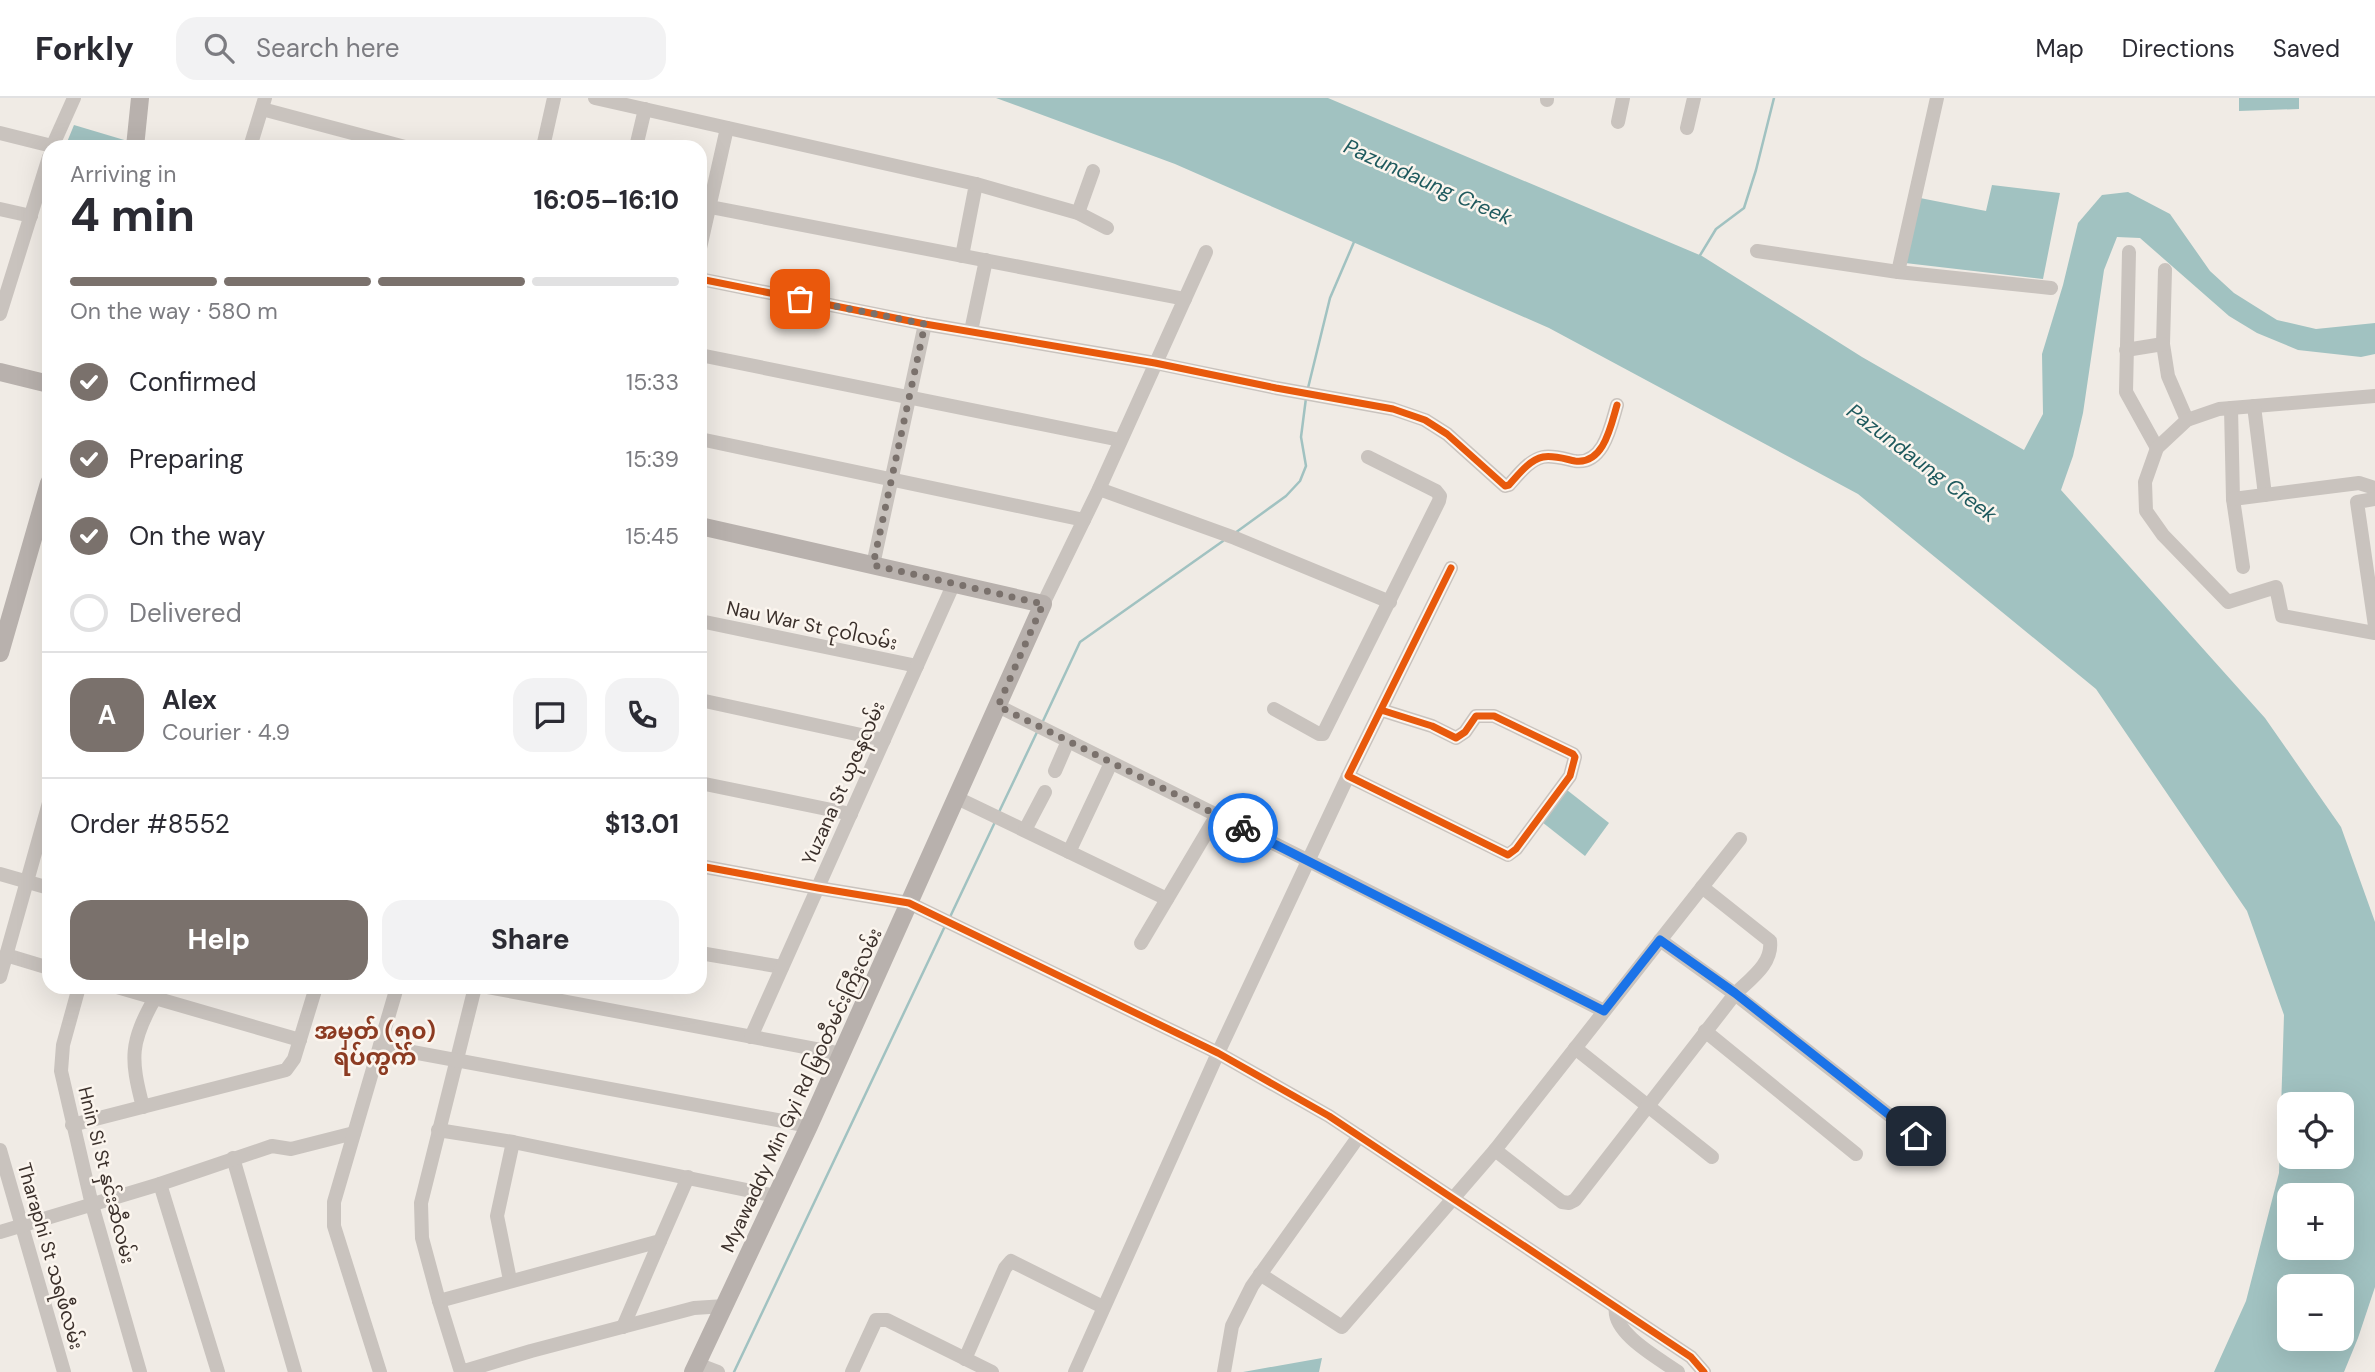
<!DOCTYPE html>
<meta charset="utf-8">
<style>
body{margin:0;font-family:"DM Sans","Noto Sans Myanmar",sans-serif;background:#f2f2f3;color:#2b2b33;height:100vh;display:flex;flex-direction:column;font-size:26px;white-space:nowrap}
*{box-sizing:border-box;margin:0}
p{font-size:23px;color:#7c7c81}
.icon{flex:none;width:38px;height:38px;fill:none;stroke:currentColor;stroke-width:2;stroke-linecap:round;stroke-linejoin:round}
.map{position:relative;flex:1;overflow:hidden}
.sheet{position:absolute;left:42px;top:42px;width:665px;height:854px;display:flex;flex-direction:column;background:#fff;border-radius:21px;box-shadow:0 7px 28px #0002}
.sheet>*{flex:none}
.buttons{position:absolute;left:2277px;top:994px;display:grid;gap:14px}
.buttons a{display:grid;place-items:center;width:77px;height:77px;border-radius:14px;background:#fff;box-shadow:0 7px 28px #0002;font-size:35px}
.pin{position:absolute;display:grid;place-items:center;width:60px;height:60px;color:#fff;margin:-30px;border-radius:14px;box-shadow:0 4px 10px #0006}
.courier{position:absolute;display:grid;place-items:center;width:70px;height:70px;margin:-35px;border:5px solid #1a73e8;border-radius:50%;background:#fff;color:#222;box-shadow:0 2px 9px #0007}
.summary em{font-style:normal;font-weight:700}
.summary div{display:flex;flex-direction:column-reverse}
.summary{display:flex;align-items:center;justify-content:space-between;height:119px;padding:0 28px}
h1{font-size:46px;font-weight:700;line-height:52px}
.bar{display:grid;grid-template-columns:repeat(4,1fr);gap:10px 7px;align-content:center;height:84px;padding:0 28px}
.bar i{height:9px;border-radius:5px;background:#e1e1e2}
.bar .current{background:#7a716c}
.bar p{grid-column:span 4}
.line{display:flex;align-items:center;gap:18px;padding:0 28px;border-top:2px solid #e1e1e2}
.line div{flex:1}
.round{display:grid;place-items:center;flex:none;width:74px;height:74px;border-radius:21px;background:#f2f2f3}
ol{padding:0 28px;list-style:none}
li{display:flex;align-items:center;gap:21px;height:77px}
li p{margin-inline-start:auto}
li .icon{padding:7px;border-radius:50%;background:#7a716c;color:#fff;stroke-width:4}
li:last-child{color:#7c7c81}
li i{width:38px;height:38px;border:4px solid #e1e1e2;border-radius:50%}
.button{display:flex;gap:14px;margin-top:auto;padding:14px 28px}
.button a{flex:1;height:80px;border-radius:21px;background:#7a716c;color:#fff;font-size:28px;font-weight:700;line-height:80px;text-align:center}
.button a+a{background:#f2f2f3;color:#2b2b33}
header{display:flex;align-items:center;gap:42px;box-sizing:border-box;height:98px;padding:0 35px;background:#fff;border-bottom:2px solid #e1e1e2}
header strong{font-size:33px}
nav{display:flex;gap:38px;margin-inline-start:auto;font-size:24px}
.search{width:490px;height:63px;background:#f2f2f3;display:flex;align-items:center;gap:18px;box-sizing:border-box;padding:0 24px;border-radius:21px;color:#7c7c81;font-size:26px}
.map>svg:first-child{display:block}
.water{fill:#a1c2c1;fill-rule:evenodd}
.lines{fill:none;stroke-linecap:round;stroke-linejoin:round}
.stream{stroke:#a1c2c1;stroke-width:2.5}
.minor{stroke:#c9c3be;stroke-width:14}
.major{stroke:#b8b1ad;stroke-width:18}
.cycleway-casing{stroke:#fbf5ee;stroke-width:11}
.cycleway{stroke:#e8590c;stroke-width:7}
.done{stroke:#7a716c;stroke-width:7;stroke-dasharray:0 12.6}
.route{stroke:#1a73e8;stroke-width:9}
.labels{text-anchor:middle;stroke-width:5;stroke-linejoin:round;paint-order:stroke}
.street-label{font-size:19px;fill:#3b302b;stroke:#fbf5ee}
.water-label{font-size:21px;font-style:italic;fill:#1f5a5e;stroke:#fbf5ee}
.quarter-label{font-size:23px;font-weight:bold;fill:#8c3b22;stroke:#fbf5ee}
</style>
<header>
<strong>Forkly</strong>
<div class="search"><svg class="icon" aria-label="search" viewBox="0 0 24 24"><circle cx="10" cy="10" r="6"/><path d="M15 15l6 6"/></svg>Search here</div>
<nav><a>Map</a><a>Directions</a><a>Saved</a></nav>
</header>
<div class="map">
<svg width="2375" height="1274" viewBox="0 0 2375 1274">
<rect width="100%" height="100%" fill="#f0ebe5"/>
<g class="water">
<path d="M996 0H1328L1702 158 1862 259 2024 352 2043 316 2042 256 2063 187 2078 125 2102 97 2128 94 2170 116 2210 173 2234 195 2277 222 2316 231 2375 225V256L2361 259 2298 252 2257 235 2229 218 2140 140 2117 139 2104 172 2083 315 2073 358 2061 392 2265 620 2341 729 2375 824V1189L2358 1240 2344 1274H2214L2246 1203 2279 1075 2284 917 2247 813 2096 591 1858 396 1549 230 1175 66ZM2289 1006H2342V1059H2289ZM2342 1097V1150H2289V1097ZM2342 1188V1241H2289V1188Z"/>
<polygon points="2239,0 2299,0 2299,11 2239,13"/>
<polygon points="74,27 131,44 129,49 65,49"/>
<polygon points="1992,87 2060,95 2043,181 1905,165 1920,100 1986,113"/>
<polygon points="1567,692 1609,725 1585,758 1542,724"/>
<polygon points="1322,1260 1319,1274 1243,1274"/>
</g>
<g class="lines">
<g class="stream">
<polyline points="1699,159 1716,131 1744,110 1756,72 1774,0"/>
<polyline points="1308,290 1330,200 1354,144"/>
<polyline points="1235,435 1286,398 1300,383 1306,368 1301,339 1306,300"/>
<polyline points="1043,623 1080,544 1223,443"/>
<polyline points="999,714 1038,632"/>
<polyline points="950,819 995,724"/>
<polyline points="734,1274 945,828"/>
</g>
<g class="minor">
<polyline points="595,0 976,86 962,158"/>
<polyline points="1547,2 1547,0"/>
<polyline points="262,11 405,49"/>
<polyline points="1618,24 1623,0"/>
<polyline points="1687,30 1694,0"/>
<polyline points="0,35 52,48"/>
<polyline points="52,49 74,0"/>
<polyline points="250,49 265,0"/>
<polyline points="543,49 554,0"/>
<polyline points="636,49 645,11"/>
<polyline points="976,86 1078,115 1107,130"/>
<polyline points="700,107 1185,201"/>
<polyline points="0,111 31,118"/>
<polyline points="1078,115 1093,73"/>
<polyline points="700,150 727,30"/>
<polyline points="1757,153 1898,174 2051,190"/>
<polyline points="2129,154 2126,294 2157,350"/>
<polyline points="2165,172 2163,246 2168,278 2187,322"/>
<polyline points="1898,174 1937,0"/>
<path d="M700 181 925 226 1155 265 1276 290 1393 311 1425 322 1447 336 1505 388 1509 387C1518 377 1529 362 1543 359 1553 357 1565 361 1575 363 1604 367 1611 327 1617 307"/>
<polyline points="0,216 49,59"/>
<polyline points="971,233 986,162"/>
<polyline points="2126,252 2163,246"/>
<polyline points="700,257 1120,342"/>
<polyline points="2375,298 2219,311 2187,322 2157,350 2145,384 2146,413 2163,437 2228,504 2276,489 2282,518 2375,535"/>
<polyline points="2254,308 2265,397"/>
<polyline points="2231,310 2233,401 2243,469"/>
<polyline points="700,341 1084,422"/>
<polyline points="1099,391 1235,440 1390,504"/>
<polyline points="2233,401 2359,385 2375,390"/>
<polyline points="2375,401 2357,404 2375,528"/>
<polyline points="873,467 925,226"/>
<polyline points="1043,506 1099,391 1206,154"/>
<polyline points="700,523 917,568"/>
<polyline points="700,602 884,642"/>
<polyline points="998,608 1307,762 1604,913"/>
<polyline points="1274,611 1319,636 1323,636 1439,403 1440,398 1436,393 1368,359"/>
<polyline points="1381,612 1432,628 1456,640 1465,634 1476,618 1494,618 1573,656 1575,659 1570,678 1516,751 1508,757 1348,678 1451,470"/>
<polyline points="1055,673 1068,643"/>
<polyline points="700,685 851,716"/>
<polyline points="957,700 1167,801"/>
<polyline points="1025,732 1045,694"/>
<polyline points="1069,754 1111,665"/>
<polyline points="700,768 818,790 909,805 1218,955 1329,1018 1691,1259 1704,1274"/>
<polyline points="0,776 49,790"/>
<path d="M1702 789 1770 843C1773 866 1750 881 1735 896L1916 1038"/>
<polyline points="1141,845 1217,717"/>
<polyline points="700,855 782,869"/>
<polyline points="6,857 49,870"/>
<polyline points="0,879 49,705"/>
<polyline points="79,889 63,947 61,973 92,1107 140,1274"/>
<polyline points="117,889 300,942"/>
<polyline points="475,889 421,1105 422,1140 439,1203 461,1274 531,1253 694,1210 725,1208"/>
<polyline points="488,889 842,956"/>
<polyline points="1705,933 1856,1056"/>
<polyline points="751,939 954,485"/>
<polyline points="380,948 809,1028"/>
<polyline points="1575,950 1712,1059"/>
<path d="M143 1009C130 960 130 944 155 900"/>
<polyline points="72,1027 286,972 294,961 316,889"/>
<polyline points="438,1032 513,1044 776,1098"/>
<polyline points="0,1052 64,1274"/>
<polyline points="1495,1052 1562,1104 1569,1105 1575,1102 1735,896 1660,842"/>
<polyline points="233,1060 295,1274"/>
<polyline points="160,1086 218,1274"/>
<polyline points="0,1134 160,1086 272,1048 291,1051 354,1035"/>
<polyline points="1260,1176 1342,1229 1495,1052 1740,741"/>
<polyline points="510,1182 497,1118 513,1044"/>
<polyline points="439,1203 660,1143 688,1079"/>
<path d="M1616 1209C1611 1235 1660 1261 1678 1274"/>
<polyline points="623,1229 660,1143"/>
<polyline points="965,1261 1005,1170 1011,1163 1103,1209"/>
<polyline points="697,1266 718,1274"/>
<polyline points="380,1274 334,1128 334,1104 397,889"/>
<polyline points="852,1274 876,1222 887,1222 992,1274"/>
<polyline points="1075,1274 1218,955 1348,678"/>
<polyline points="1224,1274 1232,1228 1252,1188 1359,1038"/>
</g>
<g class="major">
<polyline points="135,49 140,0"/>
<polyline points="0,274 49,286"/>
<polyline points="0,555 49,385"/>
<polyline points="693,1274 809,1028 1043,506 700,428"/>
</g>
<defs>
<g id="cycleway">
<path d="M700 181 925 226 1155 265 1276 290 1393 311 1425 322 1447 336 1505 388 1509 387C1518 377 1529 362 1543 359 1553 357 1565 361 1575 363 1604 367 1611 327 1617 307"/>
<polyline points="1381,612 1432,628 1456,640 1465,634 1476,618 1494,618 1573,656 1575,659 1570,678 1516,751 1508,757 1348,678 1451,470"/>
<polyline points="700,768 818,790 909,805 1218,955 1329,1018 1691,1259 1704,1274"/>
</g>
</defs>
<use href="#cycleway" class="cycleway-casing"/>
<use href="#cycleway" class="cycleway"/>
</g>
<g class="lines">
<polyline class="done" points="800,201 925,226 873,467 1043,506 998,608 1243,730"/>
<polyline class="route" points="1243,730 1604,913 1660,842 1735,895 1916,1038"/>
</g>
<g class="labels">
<g class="street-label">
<text transform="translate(812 527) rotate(12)" y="7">Nau War St ငုဝါလမ်း</text>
<text transform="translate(843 685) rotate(-66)" y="7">Yuzana St ယုဇနလမ်း</text>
<text transform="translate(801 992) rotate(-65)" y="7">Myawaddy Min Gyi Rd မြဝတီမင်းကြီးလမ်း</text>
<text transform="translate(107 1077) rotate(76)" y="7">Hnin Si St နှင်းဆီလမ်း</text>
<text transform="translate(51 1158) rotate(74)" y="7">Tharaphi St သရဖီလမ်း</text>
</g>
<g class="water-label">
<text transform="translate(1428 84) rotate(24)" y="7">Pazundaung Creek</text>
<text transform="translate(1922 365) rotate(37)" y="7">Pazundaung Creek</text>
</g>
<g class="quarter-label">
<text x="375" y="941">အမှတ် (၅၀)<tspan x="375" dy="26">ရပ်ကွက်</tspan></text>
</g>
</g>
</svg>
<div class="buttons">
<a><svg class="icon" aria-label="locate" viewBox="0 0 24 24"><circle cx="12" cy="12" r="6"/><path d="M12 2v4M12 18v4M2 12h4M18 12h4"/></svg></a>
<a>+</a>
<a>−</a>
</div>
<div class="pin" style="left:800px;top:201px;background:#ea580c"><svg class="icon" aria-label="bag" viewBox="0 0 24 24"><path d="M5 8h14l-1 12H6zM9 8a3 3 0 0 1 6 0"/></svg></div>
<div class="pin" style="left:1916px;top:1038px;background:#1f2937"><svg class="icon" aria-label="home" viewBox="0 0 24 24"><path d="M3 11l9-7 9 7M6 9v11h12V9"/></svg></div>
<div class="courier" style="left:1243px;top:730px"><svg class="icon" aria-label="bike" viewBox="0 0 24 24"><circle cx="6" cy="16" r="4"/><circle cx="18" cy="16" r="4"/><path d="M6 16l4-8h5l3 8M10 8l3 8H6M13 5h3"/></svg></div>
<section class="sheet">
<div class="summary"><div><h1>4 min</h1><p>Arriving in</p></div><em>16:05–16:10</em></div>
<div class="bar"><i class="current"></i><i class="current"></i><i class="current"></i><i></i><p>On the way · 580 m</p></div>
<ol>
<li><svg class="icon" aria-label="check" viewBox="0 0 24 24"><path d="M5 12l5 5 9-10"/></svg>Confirmed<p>15:33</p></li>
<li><svg class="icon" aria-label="check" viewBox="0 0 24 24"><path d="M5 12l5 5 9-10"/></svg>Preparing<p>15:39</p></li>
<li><svg class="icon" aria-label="check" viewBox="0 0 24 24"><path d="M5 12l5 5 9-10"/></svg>On the way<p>15:45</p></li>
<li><i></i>Delivered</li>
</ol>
<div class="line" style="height:126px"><b class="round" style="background:#7a716c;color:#fff">A</b><div><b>Alex</b><p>Courier · 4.9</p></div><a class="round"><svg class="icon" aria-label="chat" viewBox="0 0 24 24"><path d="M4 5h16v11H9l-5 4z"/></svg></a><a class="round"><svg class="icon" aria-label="phone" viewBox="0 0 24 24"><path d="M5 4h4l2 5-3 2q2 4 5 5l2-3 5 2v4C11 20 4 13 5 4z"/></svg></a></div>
<div class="line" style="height:91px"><div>Order #8552</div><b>$13.01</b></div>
<div class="button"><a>Help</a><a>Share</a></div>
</section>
</div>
